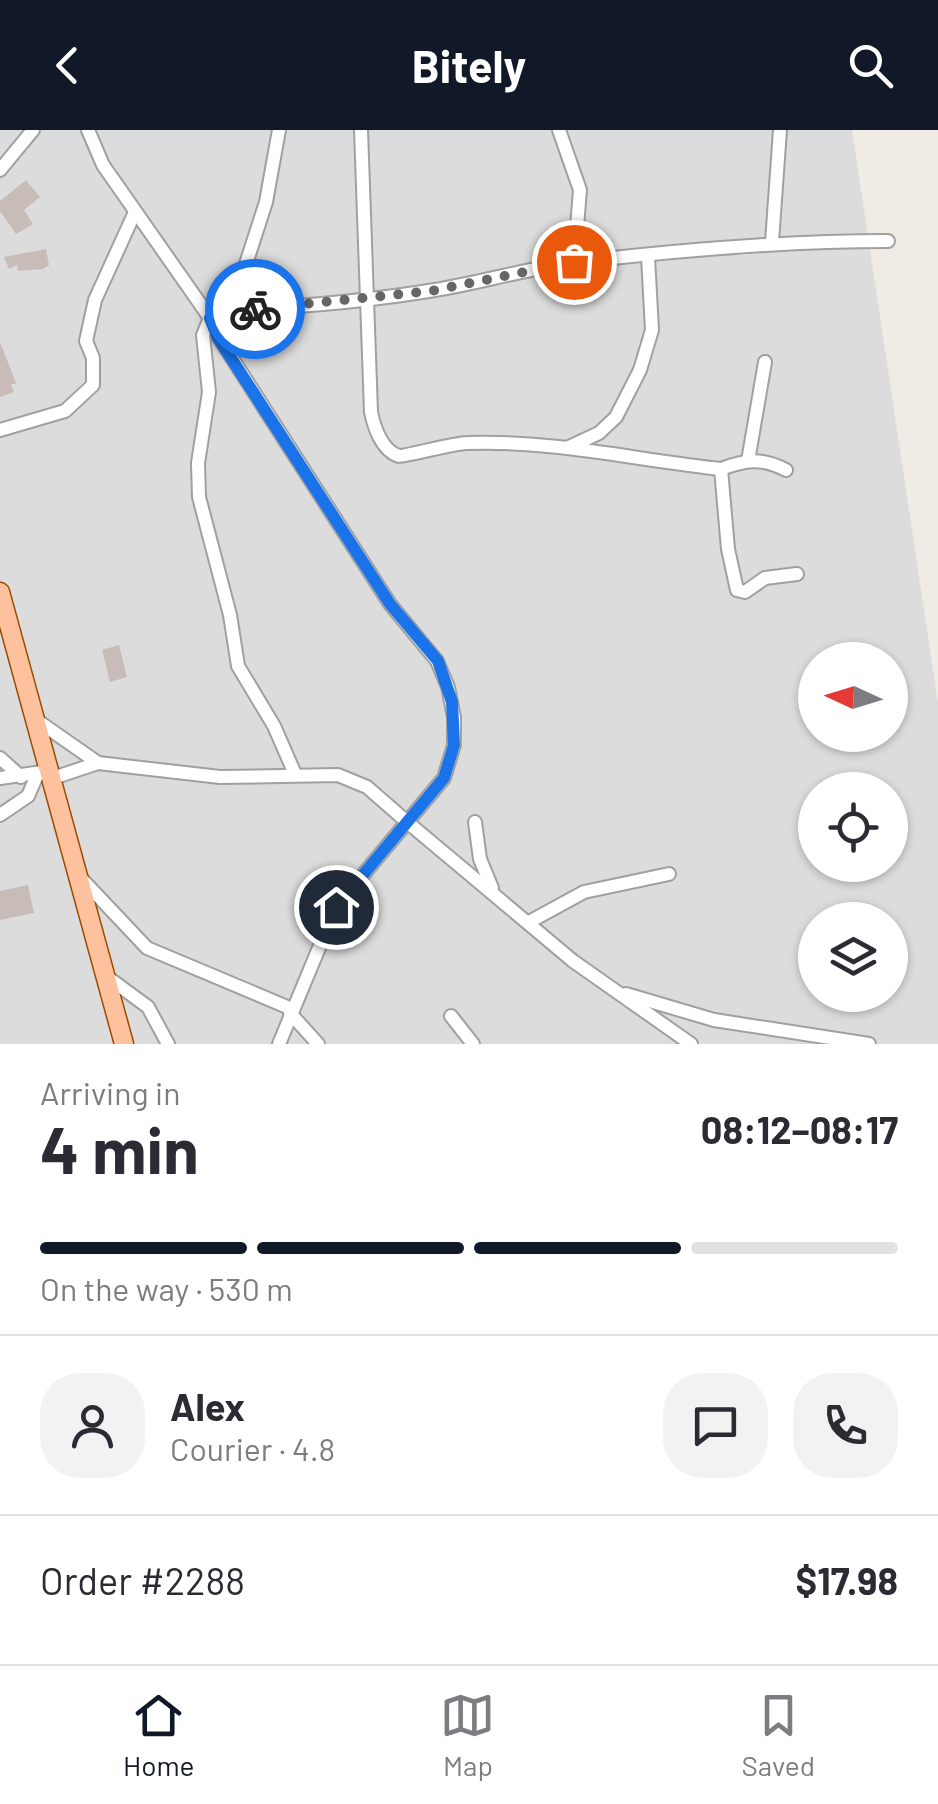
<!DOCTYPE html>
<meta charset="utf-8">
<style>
body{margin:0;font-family:Barlow,sans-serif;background:#f2f2f3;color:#2b2b33;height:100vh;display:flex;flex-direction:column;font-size:38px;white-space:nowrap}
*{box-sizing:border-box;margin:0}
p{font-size:32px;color:#7c7c81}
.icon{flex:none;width:55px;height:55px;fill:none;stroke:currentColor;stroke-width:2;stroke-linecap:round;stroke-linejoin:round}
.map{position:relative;height:914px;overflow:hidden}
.panel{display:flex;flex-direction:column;background:#fff;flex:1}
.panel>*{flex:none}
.needle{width:65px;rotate:274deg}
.buttons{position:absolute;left:798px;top:512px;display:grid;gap:20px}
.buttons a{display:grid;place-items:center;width:110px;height:110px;border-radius:50%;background:#fff;box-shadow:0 2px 8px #0004;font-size:50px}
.pin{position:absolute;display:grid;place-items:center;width:85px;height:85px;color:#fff;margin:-42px;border:5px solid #fff;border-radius:50%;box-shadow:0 2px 10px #0007}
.courier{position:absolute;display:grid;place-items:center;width:100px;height:100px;margin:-50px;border:8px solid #1a73e8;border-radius:50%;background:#fff;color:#222;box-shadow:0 2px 12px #0007}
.headline em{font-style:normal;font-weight:700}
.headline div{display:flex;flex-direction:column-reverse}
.headline{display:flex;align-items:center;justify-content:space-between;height:170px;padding:0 40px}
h1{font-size:65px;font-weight:700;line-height:75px}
.bar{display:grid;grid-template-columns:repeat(4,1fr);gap:15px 10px;align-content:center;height:120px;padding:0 40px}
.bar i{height:12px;border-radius:8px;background:#e1e1e2}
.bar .active{background:#111827}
.bar p{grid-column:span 4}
.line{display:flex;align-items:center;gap:25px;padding:0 40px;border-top:2px solid #e1e1e2}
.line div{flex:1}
.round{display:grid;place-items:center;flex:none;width:105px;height:105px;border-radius:40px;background:#f2f2f3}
header{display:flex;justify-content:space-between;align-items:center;height:130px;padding:0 40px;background:#111827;color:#fff;font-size:45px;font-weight:700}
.dock{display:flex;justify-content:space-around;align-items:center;height:140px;border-top:2px solid #e1e1e2;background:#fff;font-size:28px;color:#7c7c81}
.dock a{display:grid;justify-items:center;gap:5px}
.dock .active{color:#111827}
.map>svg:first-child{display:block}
.residential{fill:#dddcdc;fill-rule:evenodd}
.building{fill:#c8bcb9}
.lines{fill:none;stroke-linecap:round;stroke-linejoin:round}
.minor-casing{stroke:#a0a0a0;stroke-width:16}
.major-casing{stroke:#9b4b00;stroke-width:21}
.minor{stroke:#fff;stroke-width:12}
.major{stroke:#fdc29d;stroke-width:18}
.done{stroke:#686664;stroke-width:10;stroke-dasharray:0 18}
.route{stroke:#1a73e8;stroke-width:12}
</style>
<header><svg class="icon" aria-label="back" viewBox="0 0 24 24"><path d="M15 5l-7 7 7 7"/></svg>Bitely<svg class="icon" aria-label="search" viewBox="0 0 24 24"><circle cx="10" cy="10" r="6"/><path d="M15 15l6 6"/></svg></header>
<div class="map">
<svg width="938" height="914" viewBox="0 0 938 914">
<rect width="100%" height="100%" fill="#f0ebe5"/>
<path class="residential" d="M0 0H852L938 573V914H0ZM815 530H890V605H815ZM815 660H890V735H815ZM815 790H890V865H815Z"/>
<g class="building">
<polygon points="26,50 40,67 24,80 33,94 16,104 0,81 0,71"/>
<polygon points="46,119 49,135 43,139 18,141 17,135 9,139 4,127"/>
<polygon points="0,212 16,253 11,255 14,262 0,267"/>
<polygon points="119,515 127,547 110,552 102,520"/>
<polygon points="28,755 34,783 0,790 0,761"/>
</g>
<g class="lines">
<defs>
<g id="minor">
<polyline points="88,0 103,35 210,188 219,208 390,474 437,531 448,557 454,587 454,615 444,648 336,777 279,914"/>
<path d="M361 0 371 282C374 297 382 321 399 326 403 327 454 313 467 313 551 310 637 330 721 339 745 330 761 327 786 340"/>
<polyline points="559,0 580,60 574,133"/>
<polyline points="0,40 33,0"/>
<polyline points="772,112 780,0"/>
<path d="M231 180C299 177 368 171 435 160 482 152 530 138 577 132 681 120 783 111 888 111"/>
<polyline points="210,188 203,205 209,262 198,333 199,367 230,485 238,536 274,596 295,644"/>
<polyline points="210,188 225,184 233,174 266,72 279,0"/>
<polyline points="0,300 65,281 93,255 93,228 86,211 95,170 135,82"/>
<polyline points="567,318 599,303 616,287 640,240 652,200 648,127"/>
<polyline points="748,331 765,232"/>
<polyline points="721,339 728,419 737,460 745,462 765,448 797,444"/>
<polyline points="35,589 98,633"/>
<polyline points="0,628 21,647"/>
<polyline points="0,648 42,642"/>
<polyline points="50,649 98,633 220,647 338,645 367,657 406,691 573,831 691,914"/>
<polyline points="0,685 28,666 38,643"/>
<polyline points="475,692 480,729 492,758"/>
<polyline points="79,746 147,818 292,879"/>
<polyline points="529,792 584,762 669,744"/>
<polyline points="106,846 148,877 168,914"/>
<polyline points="626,864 714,890 869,914"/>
<polyline points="290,883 318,914"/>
<polyline points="451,886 473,914"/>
</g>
<polyline id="major" points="0,462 124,914"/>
</defs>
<use href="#minor" class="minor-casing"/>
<use href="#major" class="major-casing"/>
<use href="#minor" class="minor"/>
<use href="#major" class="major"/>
</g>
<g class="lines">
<polyline class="done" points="255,179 431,161 574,132"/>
<polyline class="route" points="255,179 231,180 210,188 218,208 390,474 438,531 452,572 454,615 444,648 336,777"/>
</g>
</svg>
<div class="buttons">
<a><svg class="needle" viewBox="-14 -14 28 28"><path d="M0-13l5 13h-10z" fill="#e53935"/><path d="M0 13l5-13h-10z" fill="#7c7c81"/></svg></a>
<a><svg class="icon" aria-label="locate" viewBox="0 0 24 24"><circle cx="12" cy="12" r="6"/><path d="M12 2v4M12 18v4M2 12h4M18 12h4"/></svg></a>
<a><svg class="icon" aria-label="layers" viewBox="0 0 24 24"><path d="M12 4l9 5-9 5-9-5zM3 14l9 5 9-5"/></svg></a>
</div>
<div class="pin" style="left:574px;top:132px;background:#ea580c"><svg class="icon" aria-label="bag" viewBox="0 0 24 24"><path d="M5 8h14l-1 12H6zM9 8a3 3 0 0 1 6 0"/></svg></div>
<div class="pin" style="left:336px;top:777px;background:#1f2937"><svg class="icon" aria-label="home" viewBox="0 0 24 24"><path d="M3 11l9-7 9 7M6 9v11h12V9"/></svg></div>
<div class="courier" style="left:255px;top:179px"><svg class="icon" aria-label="bike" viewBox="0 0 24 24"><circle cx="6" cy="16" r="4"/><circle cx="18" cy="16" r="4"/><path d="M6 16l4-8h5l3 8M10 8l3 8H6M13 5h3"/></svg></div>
</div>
<section class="panel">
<div class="headline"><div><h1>4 min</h1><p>Arriving in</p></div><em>08:12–08:17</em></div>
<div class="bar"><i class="active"></i><i class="active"></i><i class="active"></i><i></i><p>On the way · 530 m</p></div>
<div class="line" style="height:180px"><a class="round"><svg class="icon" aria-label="person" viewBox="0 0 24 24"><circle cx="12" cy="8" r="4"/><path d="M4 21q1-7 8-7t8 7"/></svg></a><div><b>Alex</b><p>Courier · 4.8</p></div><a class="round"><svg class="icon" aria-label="chat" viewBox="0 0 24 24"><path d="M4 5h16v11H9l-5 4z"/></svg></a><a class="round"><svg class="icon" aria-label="phone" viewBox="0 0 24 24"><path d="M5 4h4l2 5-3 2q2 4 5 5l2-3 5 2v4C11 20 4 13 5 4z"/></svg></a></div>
<div class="line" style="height:130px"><div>Order #2288</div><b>$17.98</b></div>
</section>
<nav class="dock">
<a class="active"><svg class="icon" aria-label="home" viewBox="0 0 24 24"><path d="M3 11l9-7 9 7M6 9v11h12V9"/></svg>Home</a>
<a><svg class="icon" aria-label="map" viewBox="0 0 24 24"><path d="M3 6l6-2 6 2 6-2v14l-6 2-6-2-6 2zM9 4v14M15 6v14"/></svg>Map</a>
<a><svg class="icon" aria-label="saved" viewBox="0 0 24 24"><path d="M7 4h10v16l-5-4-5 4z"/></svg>Saved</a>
</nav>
